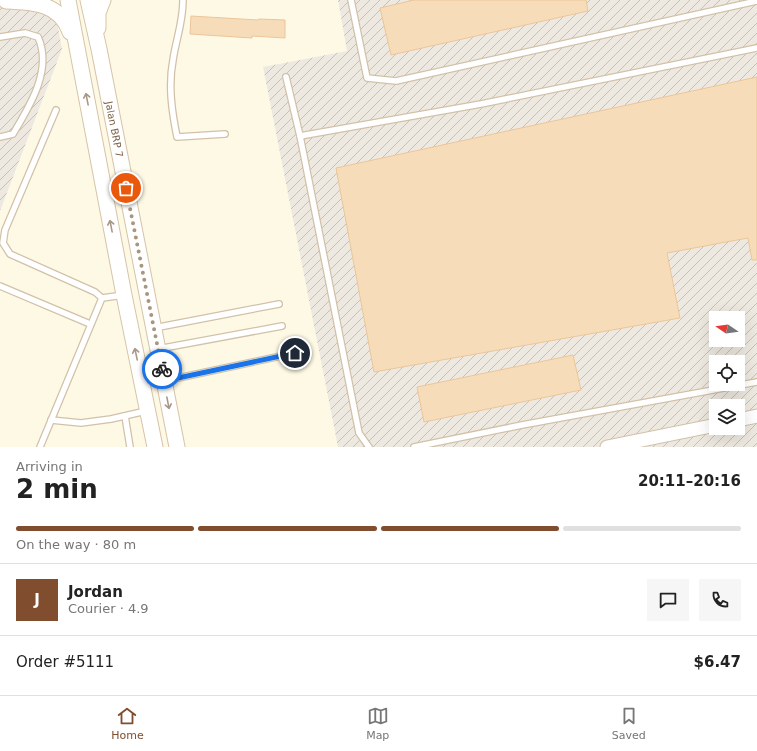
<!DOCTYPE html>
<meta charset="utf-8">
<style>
body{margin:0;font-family:"DejaVu Sans",sans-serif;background:#f6f6f6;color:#222;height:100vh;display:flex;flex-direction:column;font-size:15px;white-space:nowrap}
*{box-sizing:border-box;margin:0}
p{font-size:13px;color:#767676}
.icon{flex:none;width:22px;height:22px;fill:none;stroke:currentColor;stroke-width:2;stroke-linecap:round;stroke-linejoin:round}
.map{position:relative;height:447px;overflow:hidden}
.panel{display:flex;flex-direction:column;background:#fff;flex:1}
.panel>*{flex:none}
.needle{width:26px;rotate:283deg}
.controls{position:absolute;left:709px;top:311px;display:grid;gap:8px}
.controls a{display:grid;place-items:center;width:36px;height:36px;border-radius:0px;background:#fff;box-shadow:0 4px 16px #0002;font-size:20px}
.pin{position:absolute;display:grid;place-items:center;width:34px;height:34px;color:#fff;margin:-17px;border:2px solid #fff;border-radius:50%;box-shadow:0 1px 4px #0007}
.courier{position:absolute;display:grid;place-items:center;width:40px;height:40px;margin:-20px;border:3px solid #1a73e8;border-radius:50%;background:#fff;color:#222;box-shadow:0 1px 5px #0007}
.overview em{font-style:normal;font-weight:600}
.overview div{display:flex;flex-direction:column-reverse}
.overview{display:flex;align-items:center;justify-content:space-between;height:68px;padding:0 16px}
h1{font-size:26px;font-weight:600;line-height:30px}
.bar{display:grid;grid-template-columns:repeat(4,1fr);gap:6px 4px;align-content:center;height:48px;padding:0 16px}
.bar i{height:5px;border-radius:3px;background:#e0e0e0}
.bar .active{background:#804e2f}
.bar p{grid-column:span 4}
.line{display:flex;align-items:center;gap:10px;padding:0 16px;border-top:1px solid #e0e0e0}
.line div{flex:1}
.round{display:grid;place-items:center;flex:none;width:42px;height:42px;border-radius:0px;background:#f6f6f6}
.tab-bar{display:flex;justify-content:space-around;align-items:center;height:56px;border-top:1px solid #e0e0e0;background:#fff;font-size:11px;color:#767676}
.tab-bar a{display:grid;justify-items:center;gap:2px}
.tab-bar .active{color:#804e2f}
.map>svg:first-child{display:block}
.industrial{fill:url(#industrial-furrows);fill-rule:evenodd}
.building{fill:#f7dcba;stroke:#ebc599}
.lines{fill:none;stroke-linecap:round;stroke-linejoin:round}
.service-casing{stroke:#d2c1a9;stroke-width:8}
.tertiary-casing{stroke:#d2c1a9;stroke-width:15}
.secondary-casing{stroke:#d5c3a7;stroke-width:17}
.service{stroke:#fff;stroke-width:5.5}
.tertiary{stroke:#fff;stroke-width:13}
.secondary{stroke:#fff;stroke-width:15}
.oneway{stroke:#a99887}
.done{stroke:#a9967e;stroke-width:4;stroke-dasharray:0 7.2}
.route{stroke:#1a73e8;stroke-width:5}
.labels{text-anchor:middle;stroke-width:3.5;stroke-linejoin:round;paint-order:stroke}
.street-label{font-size:10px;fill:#7b6147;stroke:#fffbee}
</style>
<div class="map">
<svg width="757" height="447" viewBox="0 0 757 447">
<defs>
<pattern id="industrial-furrows" width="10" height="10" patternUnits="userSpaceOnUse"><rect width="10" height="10" fill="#eee9e0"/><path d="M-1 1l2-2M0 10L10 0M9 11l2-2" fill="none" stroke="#c6c0b7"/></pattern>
</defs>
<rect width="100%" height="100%" fill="#fef9e5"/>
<g class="industrial">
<polygon points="0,0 53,0 62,49 0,211"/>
<path d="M338 0H757V447H338L263 67 347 51ZM716 318H738V340H716ZM716 362H738V384H716ZM716 406H738V428H716Z"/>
</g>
<g class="building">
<polygon points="414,0 586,0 588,11 391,55 380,8"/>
<polygon points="191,16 258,20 259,19 285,20 285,38 252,36 252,38 190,34"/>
<polygon points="757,77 757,260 752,260 748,238 667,253 680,318 374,372 336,168"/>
<polygon points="573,355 581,390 424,422 417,387"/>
</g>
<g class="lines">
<defs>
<g id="service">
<path d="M183 0C183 23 176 39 173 60 168 86 172 112 177 137L225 134"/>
<polyline points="351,0 367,78 396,81 757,1"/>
<path d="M0 37 25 33 38 37C53 70 29 107 13 134L0 137"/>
<polyline points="286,77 300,136 359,433 369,447"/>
<polyline points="56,110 5,230 3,243 10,254 95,292 102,298"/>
<polyline points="300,136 481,104 757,48"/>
<polyline points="0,286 90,324"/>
<polyline points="154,328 279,304"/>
<polyline points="158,349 282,326"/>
<polyline points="164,381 295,353"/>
<polyline points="125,416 130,447"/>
<polyline points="51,420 81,423 111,419 146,411"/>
<polyline points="40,447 102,298 124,295"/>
<polyline points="414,447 522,425 757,382"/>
</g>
<g id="tertiary">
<polyline points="738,420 757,416"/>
<polyline points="607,447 716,425"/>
</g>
<g id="secondary">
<polyline points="68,0 124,295 155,447"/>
<path id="s1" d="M88 0 99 49 177 447"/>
<path d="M6 1C33 2 60 3 70 32"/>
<polyline points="98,28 98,13 103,0"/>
</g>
</defs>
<use href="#service" class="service-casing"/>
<use href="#tertiary" class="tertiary-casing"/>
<use href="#secondary" class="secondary-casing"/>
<use href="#service" class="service"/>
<use href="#tertiary" class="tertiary"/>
<use href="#secondary" class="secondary"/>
</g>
<defs><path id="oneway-shaft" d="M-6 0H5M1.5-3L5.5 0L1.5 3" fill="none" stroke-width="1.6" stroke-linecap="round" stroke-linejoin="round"/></defs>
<g class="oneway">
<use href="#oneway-shaft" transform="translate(87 99) rotate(-101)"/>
<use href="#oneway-shaft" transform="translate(111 226) rotate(-101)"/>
<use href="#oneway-shaft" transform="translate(136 354) rotate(-102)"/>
<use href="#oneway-shaft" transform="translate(168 403) rotate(79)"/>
</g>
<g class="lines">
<polyline class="done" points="126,188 162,369"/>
<polyline class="route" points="162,369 164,381 295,353"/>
</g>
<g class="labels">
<g class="street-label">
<text dy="4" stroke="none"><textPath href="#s1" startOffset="132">Jalan BRP 7</textPath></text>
</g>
</g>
</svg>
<div class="controls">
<a><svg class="needle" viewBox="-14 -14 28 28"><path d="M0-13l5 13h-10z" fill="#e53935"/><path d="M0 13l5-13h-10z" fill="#767676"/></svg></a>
<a><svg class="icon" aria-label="locate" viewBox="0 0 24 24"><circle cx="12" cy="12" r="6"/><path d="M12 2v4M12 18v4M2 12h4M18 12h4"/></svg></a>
<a><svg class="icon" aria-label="layers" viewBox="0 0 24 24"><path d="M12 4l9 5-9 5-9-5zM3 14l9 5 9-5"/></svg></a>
</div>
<div class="pin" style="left:126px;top:188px;background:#ea580c"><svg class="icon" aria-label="bag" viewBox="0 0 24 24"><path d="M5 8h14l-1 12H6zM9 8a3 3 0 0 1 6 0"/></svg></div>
<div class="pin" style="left:295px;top:353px;background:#1f2937"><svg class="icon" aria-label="home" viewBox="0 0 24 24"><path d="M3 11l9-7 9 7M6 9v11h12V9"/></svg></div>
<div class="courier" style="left:162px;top:369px"><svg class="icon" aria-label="bike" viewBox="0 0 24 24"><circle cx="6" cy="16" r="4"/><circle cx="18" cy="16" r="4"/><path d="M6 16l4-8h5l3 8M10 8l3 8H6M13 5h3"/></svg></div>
</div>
<section class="panel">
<div class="overview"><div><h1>2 min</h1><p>Arriving in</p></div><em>20:11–20:16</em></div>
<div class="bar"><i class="active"></i><i class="active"></i><i class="active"></i><i></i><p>On the way · 80 m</p></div>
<div class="line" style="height:72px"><b class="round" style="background:#804e2f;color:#fff">J</b><div><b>Jordan</b><p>Courier · 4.9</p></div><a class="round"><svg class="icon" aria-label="chat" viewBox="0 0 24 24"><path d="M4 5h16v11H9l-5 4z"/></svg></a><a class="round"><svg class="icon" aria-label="phone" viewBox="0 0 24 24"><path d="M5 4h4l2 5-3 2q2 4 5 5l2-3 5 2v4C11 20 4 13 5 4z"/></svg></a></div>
<div class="line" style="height:52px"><div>Order #5111</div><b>$6.47</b></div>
</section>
<nav class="tab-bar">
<a class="active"><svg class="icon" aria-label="home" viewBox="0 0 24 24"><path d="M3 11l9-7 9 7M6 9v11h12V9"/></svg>Home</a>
<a><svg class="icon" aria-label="map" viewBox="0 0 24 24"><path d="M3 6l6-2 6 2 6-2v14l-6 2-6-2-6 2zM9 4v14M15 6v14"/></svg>Map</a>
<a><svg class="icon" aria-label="saved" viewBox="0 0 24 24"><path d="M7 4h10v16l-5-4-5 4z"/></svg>Saved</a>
</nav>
